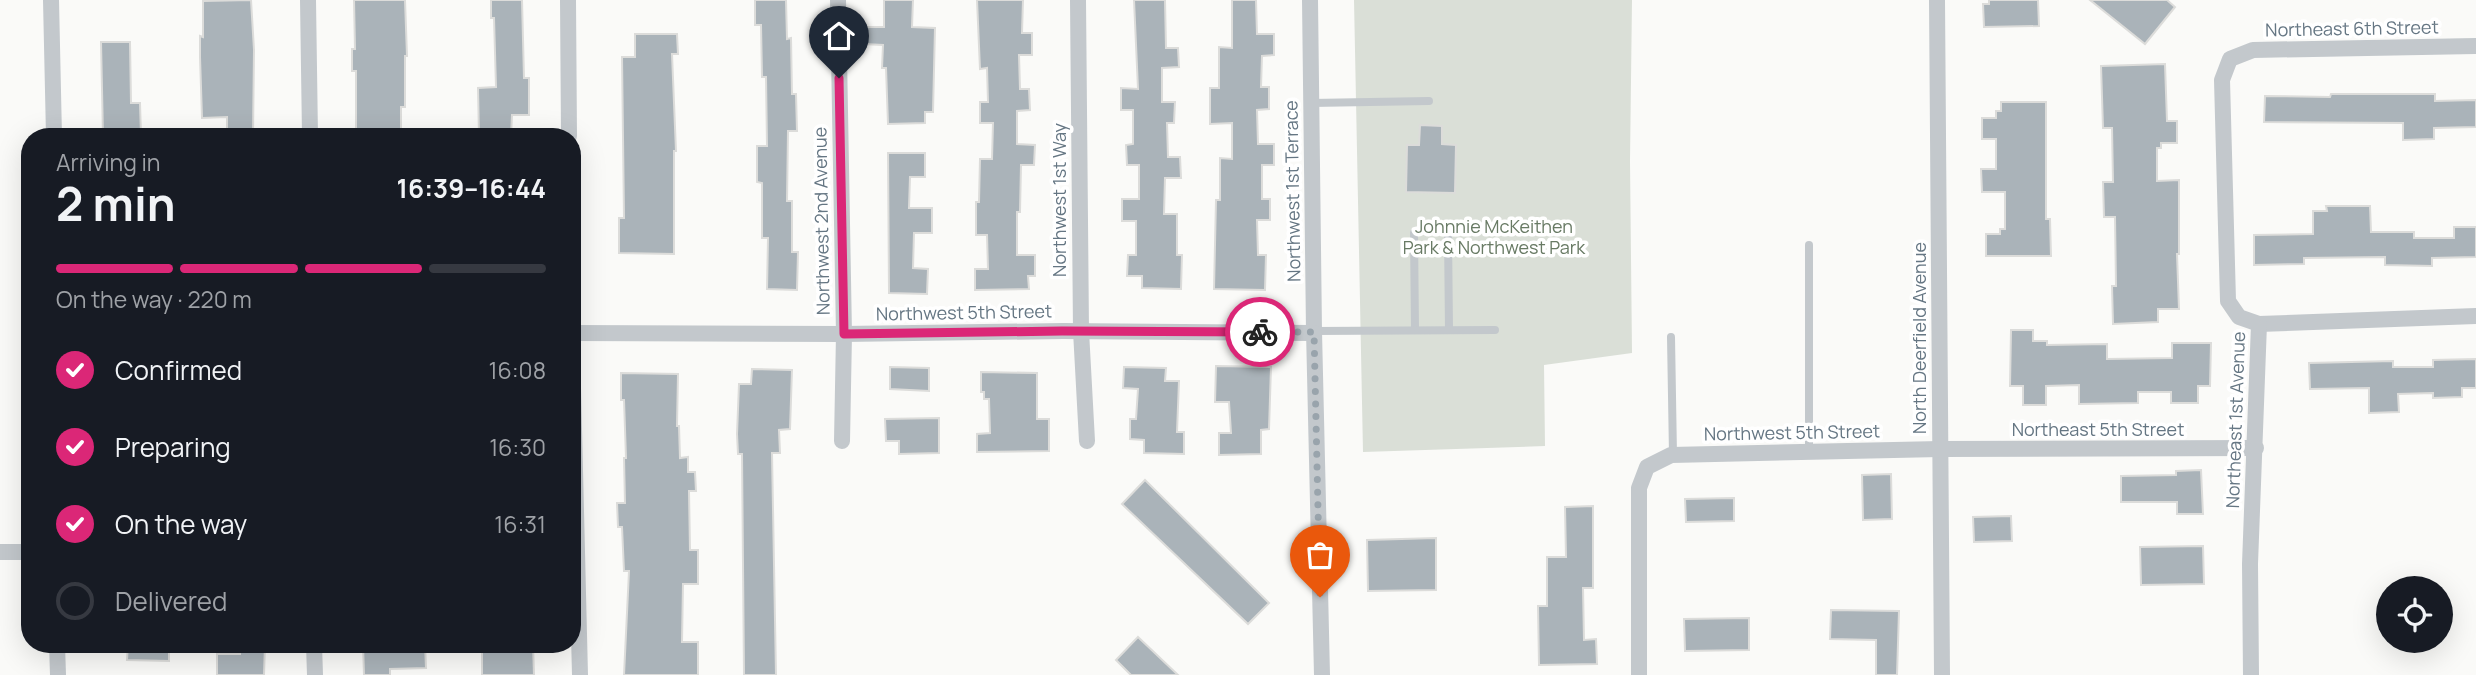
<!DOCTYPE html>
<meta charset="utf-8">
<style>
body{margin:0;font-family:Manrope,sans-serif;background:#242831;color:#f1f3f6;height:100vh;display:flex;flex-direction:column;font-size:26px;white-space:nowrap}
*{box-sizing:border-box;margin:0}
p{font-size:23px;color:#9ea1a6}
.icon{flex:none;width:38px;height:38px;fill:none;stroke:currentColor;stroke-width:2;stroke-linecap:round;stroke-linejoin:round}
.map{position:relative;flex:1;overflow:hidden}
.panel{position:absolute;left:21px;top:128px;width:560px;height:525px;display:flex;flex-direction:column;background:#171b24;border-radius:28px;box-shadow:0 7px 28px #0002}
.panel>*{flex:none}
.buttons{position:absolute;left:2376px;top:576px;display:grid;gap:14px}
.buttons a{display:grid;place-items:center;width:77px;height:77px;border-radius:50%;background:#171b24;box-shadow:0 7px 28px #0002;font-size:35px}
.pin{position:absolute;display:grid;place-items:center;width:60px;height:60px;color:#fff;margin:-72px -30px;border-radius:50% 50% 50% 0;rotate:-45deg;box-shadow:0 0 7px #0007}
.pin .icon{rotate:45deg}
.courier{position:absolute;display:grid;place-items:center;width:70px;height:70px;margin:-35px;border:5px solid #db2777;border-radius:50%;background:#fff;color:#222;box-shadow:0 2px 9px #0007}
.overview em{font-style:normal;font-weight:700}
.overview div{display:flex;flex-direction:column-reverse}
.overview{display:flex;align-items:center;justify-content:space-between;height:119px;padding:0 35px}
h1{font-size:46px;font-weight:700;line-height:52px}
.bar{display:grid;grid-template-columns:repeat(4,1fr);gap:10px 7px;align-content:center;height:84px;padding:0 35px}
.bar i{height:9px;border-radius:5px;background:#363941}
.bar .current{background:#db2777}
.bar p{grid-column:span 4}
ol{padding:0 35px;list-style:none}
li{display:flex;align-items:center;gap:21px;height:77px}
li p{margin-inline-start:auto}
li .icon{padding:7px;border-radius:50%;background:#db2777;color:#fff;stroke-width:4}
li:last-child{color:#9ea1a6}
li i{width:38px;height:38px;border:4px solid #363941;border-radius:50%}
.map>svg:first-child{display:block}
.green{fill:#dadfd7}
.building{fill:#aab3b9;stroke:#dcdcda;stroke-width:2}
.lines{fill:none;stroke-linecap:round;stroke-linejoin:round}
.service{stroke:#c3c8cc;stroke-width:8}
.minor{stroke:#c3c8cc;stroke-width:16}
.done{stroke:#99a4ac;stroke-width:7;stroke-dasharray:0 12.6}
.route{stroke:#db2777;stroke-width:9}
.labels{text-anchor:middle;stroke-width:7;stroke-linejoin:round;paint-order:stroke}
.street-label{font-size:18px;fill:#657683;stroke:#fff}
.park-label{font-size:18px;fill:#687a64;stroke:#fff}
</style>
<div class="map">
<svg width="2476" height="675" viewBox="0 0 2476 675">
<rect width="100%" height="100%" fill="#fafaf8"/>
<polygon class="green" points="1354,0 1632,0 1630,161 1632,353 1544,365 1545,446 1363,452"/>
<g class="building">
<polygon points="251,0 254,50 253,136 227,136 227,117 202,118 200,57 200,36 203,37 203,1"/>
<polygon points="354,0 405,0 407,56 405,56 405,107 401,107 401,136 356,136 356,71 352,71 352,49 355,49"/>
<polygon points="491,0 522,0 524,78 529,78 529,115 512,115 511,136 479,136 478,88 496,87 494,18 491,18"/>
<polygon points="755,0 786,0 787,39 791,38 792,94 796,94 797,131 788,131 787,201 792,201 792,252 798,252 797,290 767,289 768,238 762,238 762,183 757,182 757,146 767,146 766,77 762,77 761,25 755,25"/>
<polygon points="884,0 913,0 912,27 935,28 933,112 925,112 925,123 888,124 886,68 882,68 883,45 863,44 863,27 884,27"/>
<polygon points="977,0 1023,0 1022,33 1032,33 1032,55 1019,55 1020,89 1029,89 1030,110 1017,111 1017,144 1035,145 1034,165 1021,165 1020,212 1017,212 1017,255 1035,255 1035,276 1028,276 1029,289 975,290 975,269 988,269 987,235 976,235 976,202 979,202 980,159 992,159 993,123 980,123 980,102 988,102 987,68 980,69"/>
<polygon points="1134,0 1165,0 1166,48 1178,48 1179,67 1162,68 1162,102 1175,102 1174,123 1167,123 1168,157 1180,157 1181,178 1165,178 1164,214 1177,214 1177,255 1182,255 1181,289 1142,288 1142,276 1127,276 1128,255 1136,255 1136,221 1122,221 1122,199 1139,199 1139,165 1127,165 1126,145 1133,144 1133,110 1121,110 1121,88 1138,89"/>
<polygon points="1232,0 1256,0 1257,34 1274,34 1274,55 1262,56 1261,87 1269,87 1269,109 1257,110 1258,144 1274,144 1274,165 1262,165 1262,199 1270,199 1270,220 1257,220 1258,255 1266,255 1265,290 1214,289 1216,200 1220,200 1220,158 1232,159 1232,123 1210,124 1210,88 1219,88 1219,47 1232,48"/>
<polygon points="1989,0 2038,0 2039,26 1984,27 1983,4 1989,4"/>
<polygon points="2090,0 2167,0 2175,7 2145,44"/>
<polygon points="635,34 677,34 678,54 672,54 676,151 674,151 674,254 619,253 619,218 624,218 622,57 635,57"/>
<polygon points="101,42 130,42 131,103 140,103 141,136 103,136"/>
<polygon points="2165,64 2167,121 2177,121 2177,143 2161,143 2161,148 2157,148 2157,181 2179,180 2179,254 2177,254 2179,309 2158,309 2158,322 2113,324 2112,286 2116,286 2115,217 2104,217 2103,182 2113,182 2112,128 2103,128 2101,66"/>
<polygon points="2331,94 2435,94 2435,101 2476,100 2476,127 2434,128 2434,139 2403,140 2403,123 2264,122 2265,96 2330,97"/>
<polygon points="2001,102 2046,102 2046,219 2050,219 2051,256 1986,256 1986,234 2000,234 2000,229 2005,229 2005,192 1982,192 1981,169 1996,169 1996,139 1982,139 1982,118 1996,118 1996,111 2001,111"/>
<polygon points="1420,125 1442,126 1442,144 1456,145 1455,193 1406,192 1407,145 1419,145"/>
<polygon points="888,153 925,153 925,177 910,177 909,208 932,208 932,233 914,233 913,268 928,269 927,294 889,293"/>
<polygon points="2326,206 2370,206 2371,232 2414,232 2414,238 2454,238 2454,227 2476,227 2476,257 2432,258 2432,266 2385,265 2385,257 2304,258 2304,264 2254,265 2254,235 2313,234 2313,211 2327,211"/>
<polygon points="2011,330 2033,330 2033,341 2047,341 2047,345 2107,344 2107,359 2172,358 2172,343 2211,343 2210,386 2198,386 2198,403 2171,403 2171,392 2138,392 2138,403 2079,404 2079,385 2046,386 2046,405 2023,405 2023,386 2010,386"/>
<polygon points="2476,359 2476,388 2462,388 2462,397 2433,398 2433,393 2398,394 2399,412 2369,413 2369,388 2310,389 2309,363 2393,361 2393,367 2433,367 2433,360"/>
<polygon points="1216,366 1271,367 1269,429 1261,430 1261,454 1219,455 1219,433 1231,433 1229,402 1215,402"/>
<polygon points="890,367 929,368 929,391 890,389"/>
<polygon points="1124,367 1166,368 1165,381 1179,381 1177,432 1184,432 1184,454 1144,453 1144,440 1130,439 1130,419 1136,419 1138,389 1123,388"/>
<polygon points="752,369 792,370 790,429 779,430 780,453 772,453 776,675 744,675 742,454 738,454 737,434 739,384 751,384"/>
<polygon points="981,372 1037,373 1037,419 1049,419 1049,451 977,452 977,434 990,433 989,399 984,399 984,392 981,392"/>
<polygon points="621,373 678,374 677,426 679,426 680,458 688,457 688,472 695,472 696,491 689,491 690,550 698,550 698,584 683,584 682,642 698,642 698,675 624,675 629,571 624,571 622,527 618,527 617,503 625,503 624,458 626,458 624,400 621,400"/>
<polygon points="939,418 939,453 899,454 899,441 886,441 885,419"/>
<polygon points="2201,470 2203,514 2177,514 2177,502 2121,502 2121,476 2176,475 2176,471"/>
<polygon points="1891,474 1892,519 1863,520 1862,475"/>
<polygon points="1145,480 1269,603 1248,624 1122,504"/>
<polygon points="1734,498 1734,521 1686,522 1685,499"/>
<polygon points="1593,506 1593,588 1583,588 1584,640 1596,639 1597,664 1539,665 1538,606 1547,606 1547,557 1566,557 1565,507"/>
<polygon points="2011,516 2012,541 1974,542 1973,517"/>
<polygon points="1436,538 1436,590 1368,591 1367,540"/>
<polygon points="2203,546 2204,584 2141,585 2140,547"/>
<polygon points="1831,610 1899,611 1897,675 1876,675 1876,640 1830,639"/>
<polygon points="1749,618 1749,650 1685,651 1684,619"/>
<polygon points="1138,637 1178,675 1131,675 1116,660"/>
<polygon points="128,644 169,644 169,661 127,660"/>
<polygon points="240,644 265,644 264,675 217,675 217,654 240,654"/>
<polygon points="363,644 425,644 426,668 390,669 390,675 364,675"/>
<polygon points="482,644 533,644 534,675 482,675"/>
</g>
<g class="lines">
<g class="service">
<polyline points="1311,103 1429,101"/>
<polyline points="1414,233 1415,330"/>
<polyline points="1448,233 1449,330"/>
<polyline points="1314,331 1495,330"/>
<polyline points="1671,337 1673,455"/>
<polyline points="1809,452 1809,245"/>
</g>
<g class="minor">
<polyline points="51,0 54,136"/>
<polyline points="308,0 310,136"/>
<polyline points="568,0 569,136"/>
<polyline points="838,0 844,334 842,441"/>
<polyline points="1078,0 1081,331 1087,441"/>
<polyline points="1310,0 1314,331 1322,675"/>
<polyline points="1937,0 1942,675"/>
<polyline points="2259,324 2476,316"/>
<polyline points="572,333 844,334 1063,331 1314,333"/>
<polyline points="572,347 580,675"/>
<polyline points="0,552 30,552"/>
<polyline points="57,644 58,675"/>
<polyline points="314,644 315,675"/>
<polyline points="1639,675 1639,488 1647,467 1671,455 1940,449 2256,448"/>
<polyline points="2251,675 2250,564 2259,324 2239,317 2228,301 2222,80 2230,59 2253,50 2476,46"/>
</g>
</g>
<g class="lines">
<polyline class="done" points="1260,332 1314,332 1320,597"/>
<polyline class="route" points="839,78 844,334 1062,331 1260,332"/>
</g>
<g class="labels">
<g class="street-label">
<text transform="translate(2352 29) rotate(-1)" y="6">Northeast 6th Street</text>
<text transform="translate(1293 191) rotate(-91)" y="6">Northwest 1st Terrace</text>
<text transform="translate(1060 200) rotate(-90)" y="6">Northwest 1st Way</text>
<text transform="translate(822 221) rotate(-91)" y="6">Northwest 2nd Avenue</text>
<text transform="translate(964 313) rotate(-1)" y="6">Northwest 5th Street</text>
<text transform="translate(1920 338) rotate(-90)" y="6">North Deerfield Avenue</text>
<text transform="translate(2236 420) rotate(-88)" y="6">Northeast 1st Avenue</text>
<text x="2098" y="436">Northeast 5th Street</text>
<text transform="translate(1792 433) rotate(-1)" y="6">Northwest 5th Street</text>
</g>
<g class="park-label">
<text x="1494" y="233">Johnnie McKeithen<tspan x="1494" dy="21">Park &amp; Northwest Park</tspan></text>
</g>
</g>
</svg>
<div class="buttons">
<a><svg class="icon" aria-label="locate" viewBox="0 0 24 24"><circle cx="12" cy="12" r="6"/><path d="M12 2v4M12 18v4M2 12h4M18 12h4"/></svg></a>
</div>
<div class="pin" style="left:1320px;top:597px;background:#ea580c"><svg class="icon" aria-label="bag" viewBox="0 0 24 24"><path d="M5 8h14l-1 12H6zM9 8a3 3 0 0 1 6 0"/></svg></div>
<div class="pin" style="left:839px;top:78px;background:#1f2937"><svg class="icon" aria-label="home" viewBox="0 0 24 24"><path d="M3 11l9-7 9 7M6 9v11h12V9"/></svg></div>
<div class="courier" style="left:1260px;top:332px"><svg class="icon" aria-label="bike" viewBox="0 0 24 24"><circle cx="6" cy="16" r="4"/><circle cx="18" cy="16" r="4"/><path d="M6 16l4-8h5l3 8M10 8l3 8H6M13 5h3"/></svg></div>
<section class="panel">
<div class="overview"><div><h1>2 min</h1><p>Arriving in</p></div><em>16:39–16:44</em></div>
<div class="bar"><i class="current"></i><i class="current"></i><i class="current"></i><i></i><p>On the way · 220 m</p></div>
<ol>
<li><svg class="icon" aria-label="check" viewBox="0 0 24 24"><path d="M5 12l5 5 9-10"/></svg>Confirmed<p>16:08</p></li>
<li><svg class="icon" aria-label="check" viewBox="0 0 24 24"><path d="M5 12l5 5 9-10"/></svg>Preparing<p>16:30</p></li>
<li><svg class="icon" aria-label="check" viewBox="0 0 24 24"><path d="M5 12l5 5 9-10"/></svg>On the way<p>16:31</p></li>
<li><i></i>Delivered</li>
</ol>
</section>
</div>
